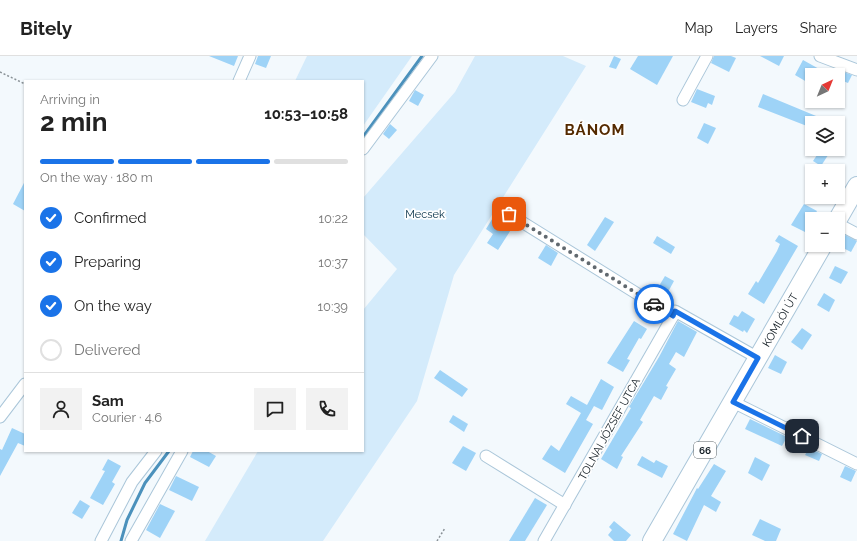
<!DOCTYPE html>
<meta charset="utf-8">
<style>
body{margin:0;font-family:Raleway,sans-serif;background:#f2f2f2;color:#222;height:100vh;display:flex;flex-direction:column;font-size:15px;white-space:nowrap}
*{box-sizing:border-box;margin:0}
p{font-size:13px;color:#767676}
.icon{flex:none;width:22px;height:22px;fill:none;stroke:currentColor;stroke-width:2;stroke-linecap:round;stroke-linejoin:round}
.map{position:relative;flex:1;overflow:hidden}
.panel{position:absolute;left:24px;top:24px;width:340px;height:372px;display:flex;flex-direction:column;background:#fff;border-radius:0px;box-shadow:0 1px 3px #0004}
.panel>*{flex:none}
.needle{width:26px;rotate:43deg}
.fabs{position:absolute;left:805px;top:12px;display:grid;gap:8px}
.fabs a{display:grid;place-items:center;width:40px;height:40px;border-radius:0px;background:#fff;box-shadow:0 1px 3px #0004;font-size:20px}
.pin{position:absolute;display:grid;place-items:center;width:34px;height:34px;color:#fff;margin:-17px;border-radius:8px;box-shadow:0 2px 6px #0006}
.courier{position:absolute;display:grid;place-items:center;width:40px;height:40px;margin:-20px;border:3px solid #1a73e8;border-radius:50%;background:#fff;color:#222;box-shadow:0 1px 5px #0007}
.summary em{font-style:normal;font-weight:700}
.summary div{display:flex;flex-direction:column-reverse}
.summary{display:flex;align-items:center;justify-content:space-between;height:68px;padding:0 16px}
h1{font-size:26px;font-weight:700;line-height:30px}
.bar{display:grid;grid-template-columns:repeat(4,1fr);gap:6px 4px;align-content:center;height:48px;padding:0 16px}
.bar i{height:5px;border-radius:3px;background:#e0e0e0}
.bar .on{background:#1a73e8}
.bar p{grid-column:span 4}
.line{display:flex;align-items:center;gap:10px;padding:0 16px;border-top:1px solid #e0e0e0}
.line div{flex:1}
.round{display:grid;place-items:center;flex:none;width:42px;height:42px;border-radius:0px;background:#f2f2f2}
ol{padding:0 16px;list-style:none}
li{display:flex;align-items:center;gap:12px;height:44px}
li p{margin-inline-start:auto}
li .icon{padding:4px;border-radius:50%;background:#1a73e8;color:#fff;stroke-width:4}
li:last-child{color:#767676}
li i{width:22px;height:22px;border:2px solid #e0e0e0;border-radius:50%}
header{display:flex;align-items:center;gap:24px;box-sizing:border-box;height:56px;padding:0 20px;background:#fff;border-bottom:1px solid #e0e0e0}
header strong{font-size:19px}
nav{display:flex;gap:22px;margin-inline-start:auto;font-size:14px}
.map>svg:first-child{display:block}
.green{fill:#d4ebfb}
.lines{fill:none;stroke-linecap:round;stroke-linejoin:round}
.stream{stroke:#4b91bc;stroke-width:3}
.building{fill:#9ed3f7}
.minor-casing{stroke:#aac6d9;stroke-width:13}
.primary-casing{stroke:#aac6d9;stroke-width:20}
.path{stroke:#899196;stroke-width:1.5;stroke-dasharray:2 2;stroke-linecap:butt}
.minor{stroke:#fff;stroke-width:11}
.primary{stroke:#fff;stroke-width:18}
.done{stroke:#61696f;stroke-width:4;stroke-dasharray:0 7.2}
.route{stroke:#1a73e8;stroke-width:5}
.labels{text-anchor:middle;stroke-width:3.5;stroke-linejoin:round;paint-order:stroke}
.shield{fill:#fff;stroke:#596065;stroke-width:1}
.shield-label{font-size:10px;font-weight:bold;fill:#121c23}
.park-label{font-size:11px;fill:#063148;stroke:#fff}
.street-label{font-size:11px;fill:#121c23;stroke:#fff}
.district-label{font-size:15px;font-weight:bold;letter-spacing:1px;fill:#542a00;stroke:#fff}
</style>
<header>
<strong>Bitely</strong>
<nav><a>Map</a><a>Layers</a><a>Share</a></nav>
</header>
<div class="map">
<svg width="857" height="485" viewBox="0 0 857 485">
<rect width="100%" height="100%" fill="#f3f9fd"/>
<g class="green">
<polygon points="307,0 412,0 363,70 363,25 295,25"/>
<polygon points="475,0 563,0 586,10 454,219 417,345 323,485 205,485 258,395 363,395 363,254 397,213 363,178 363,142 455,36"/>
</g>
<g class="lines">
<g class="stream">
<polyline points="363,81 422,0"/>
<polyline points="121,485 127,464 145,427 169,395"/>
</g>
</g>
<g class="building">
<polygon points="209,0 238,0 234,10"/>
<polygon points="258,0 271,0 266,12 255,8"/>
<polygon points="614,0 621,3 616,13 609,11"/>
<polygon points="638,0 673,0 657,29 630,13"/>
<polygon points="714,0 731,0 736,2 729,16 711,7"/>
<polygon points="760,0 784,0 779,10"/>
<polygon points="803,4 830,19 812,19 812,29 795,19"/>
<polygon points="841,15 852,19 848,27 838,23"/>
<polygon points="697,33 715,40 712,49 708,47 706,52 691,46"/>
<polygon points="415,34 424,39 418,50 409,45"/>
<polygon points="763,38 833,67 812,67 812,72 758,51"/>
<polygon points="704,67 716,72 708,88 697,82"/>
<polygon points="390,68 397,74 389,83 383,78"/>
<polygon points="821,93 832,93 821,110 813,105"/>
<polygon points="25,125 25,155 13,148"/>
<polygon points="804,148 817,155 805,176 791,169"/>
<polygon points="494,160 512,172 498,194 487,187 493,178 486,173"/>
<polygon points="605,161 614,166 595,195 587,189"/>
<polygon points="779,179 798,190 764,248 748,238 756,225 758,227 777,195 780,188 775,185"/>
<polygon points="845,179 857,185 851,196 839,190"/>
<polygon points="657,180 675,191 671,198 653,187"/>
<polygon points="546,189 558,197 551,210 538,202"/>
<polygon points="835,210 848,216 841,228 829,222"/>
<polygon points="665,220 674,225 668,236 659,230"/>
<polygon points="824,237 835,244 829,256 817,249"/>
<polygon points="742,255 755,263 747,277 744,274 743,276 729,268 734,259 738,261"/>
<polygon points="634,265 647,273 641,283 639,282 627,303 630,304 623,316 607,307"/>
<polygon points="678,265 697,276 684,301 676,296 669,308 676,313 666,330 668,331 661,344 654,340 640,364 643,366 621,400 623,401 617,413 601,403 631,352 629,351 659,301"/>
<polygon points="802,272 812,279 802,294 791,286"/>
<polygon points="775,299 787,306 781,318 768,312"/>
<polygon points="440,314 468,333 462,341 434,322"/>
<polygon points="601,323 614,331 602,354 594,350 586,364 593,368 565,417 542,403 551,389 559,395 581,357 566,348 571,340 587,349"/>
<polygon points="453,359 468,368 464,376 449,366"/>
<polygon points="750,363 787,381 782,390 745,373"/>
<polygon points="12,372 25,378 25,390 18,387 0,420 0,393 2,394"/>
<polygon points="463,390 476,397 466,415 452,407"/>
<polygon points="809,392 822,398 819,405 805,399"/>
<polygon points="193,395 207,395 216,400 209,411 190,401"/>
<polygon points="642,400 654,407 656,404 668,410 662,422 637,409"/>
<polygon points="755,401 770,409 762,425 748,417"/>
<polygon points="108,403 121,410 112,426 115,428 103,449 90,442 105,415 102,414"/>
<polygon points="714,408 726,415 711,440 721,446 716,456 704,449 687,485 673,478 697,432 698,433"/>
<polygon points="845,410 856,415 851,426 840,421"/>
<polygon points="176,420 199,431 192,445 169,434"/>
<polygon points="535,442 547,449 525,485 509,485"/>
<polygon points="80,444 90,450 82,463 72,457"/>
<polygon points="160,448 175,455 160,482 146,474"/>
<polygon points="760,463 781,473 776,485 765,485 752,479"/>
<polygon points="614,465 631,479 626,485 614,485 608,479 612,474 609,471"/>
</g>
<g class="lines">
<defs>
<g id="minor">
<polyline points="820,0 857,14"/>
<polyline points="239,25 250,0"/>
<polyline points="683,44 707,0"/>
<polyline points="363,93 432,0"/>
<polyline points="509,158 673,260 675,255 758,302"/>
<polyline points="838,168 857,178"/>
<polyline points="733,346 857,408"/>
<polyline points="0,361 25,328"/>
<polyline points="486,400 565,449"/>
<polyline points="101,485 132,426 156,395"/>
<polyline points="131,485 182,395"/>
<polyline points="544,485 673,260"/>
</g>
<g id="primary">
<polyline points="838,163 857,130"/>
<polyline points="652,485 823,189"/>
</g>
</defs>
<use href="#minor" class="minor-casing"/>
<use href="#primary" class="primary-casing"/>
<g class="path">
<polyline points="0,16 25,28"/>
<polyline points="437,485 445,472"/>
</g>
<use href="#minor" class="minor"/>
<use href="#primary" class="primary"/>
</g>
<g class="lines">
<polyline class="done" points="509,158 654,248"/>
<polyline class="route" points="654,248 673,260 675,255 758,302 733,346 802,380"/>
</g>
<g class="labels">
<rect class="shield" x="694" y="386" width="22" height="16" rx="3"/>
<g class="shield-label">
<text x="705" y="398">66</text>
</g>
<g class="park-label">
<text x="425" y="162">Mecsek</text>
</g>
<g class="street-label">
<text transform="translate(780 264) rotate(-60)" y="4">KOMLÓI ÚT</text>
<text transform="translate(609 373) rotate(-61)" y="4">TOLNAI JÓZSEF UTCA</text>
</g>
<g class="district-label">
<text x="595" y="79">BÁNOM</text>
</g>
</g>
</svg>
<div class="fabs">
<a><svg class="needle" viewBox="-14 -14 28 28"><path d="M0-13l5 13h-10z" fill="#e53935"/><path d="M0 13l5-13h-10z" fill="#767676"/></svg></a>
<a><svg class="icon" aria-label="layers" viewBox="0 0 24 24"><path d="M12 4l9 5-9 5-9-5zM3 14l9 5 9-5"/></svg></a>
<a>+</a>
<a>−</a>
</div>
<div class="pin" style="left:509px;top:158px;background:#ea580c"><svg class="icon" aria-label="bag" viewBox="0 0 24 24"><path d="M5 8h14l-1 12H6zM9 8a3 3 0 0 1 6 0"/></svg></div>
<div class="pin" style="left:802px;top:380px;background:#1f2937"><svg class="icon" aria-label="home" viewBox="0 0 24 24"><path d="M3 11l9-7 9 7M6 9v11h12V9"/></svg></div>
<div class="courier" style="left:654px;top:248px"><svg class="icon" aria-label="car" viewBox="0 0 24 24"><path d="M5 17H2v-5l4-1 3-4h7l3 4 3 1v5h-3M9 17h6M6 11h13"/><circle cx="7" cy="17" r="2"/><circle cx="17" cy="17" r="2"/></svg></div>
<section class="panel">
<div class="summary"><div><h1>2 min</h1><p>Arriving in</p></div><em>10:53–10:58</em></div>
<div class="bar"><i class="on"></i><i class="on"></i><i class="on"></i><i></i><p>On the way · 180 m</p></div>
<ol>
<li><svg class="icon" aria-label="check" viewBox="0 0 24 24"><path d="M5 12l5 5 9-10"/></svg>Confirmed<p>10:22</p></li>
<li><svg class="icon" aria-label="check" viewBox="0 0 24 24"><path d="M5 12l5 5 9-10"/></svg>Preparing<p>10:37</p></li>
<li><svg class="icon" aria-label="check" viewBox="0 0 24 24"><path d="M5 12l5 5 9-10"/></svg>On the way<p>10:39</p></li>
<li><i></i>Delivered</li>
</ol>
<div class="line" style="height:72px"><a class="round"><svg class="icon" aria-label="person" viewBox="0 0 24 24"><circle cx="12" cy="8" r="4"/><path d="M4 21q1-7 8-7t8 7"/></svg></a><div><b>Sam</b><p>Courier · 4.6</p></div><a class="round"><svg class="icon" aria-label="chat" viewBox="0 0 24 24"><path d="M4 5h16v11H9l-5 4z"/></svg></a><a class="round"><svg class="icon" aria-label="phone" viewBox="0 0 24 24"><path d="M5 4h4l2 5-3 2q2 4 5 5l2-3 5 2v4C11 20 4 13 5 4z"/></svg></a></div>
</section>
</div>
